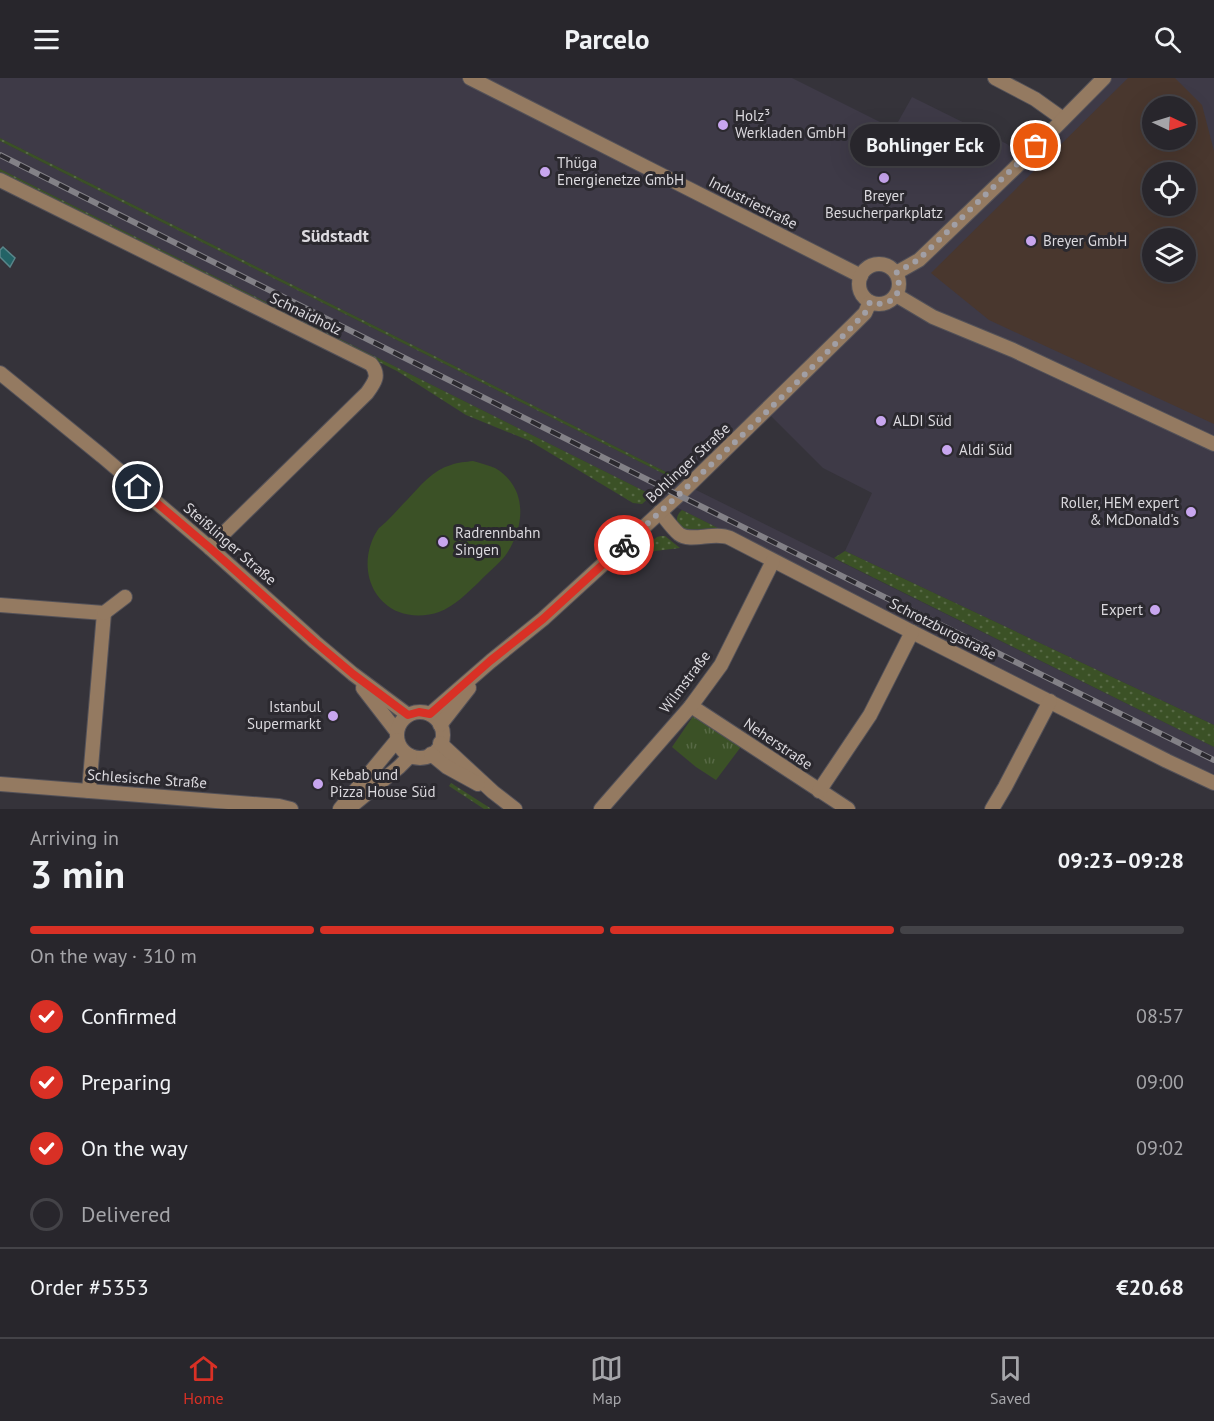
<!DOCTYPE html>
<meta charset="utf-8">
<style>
body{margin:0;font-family:"PT Sans",sans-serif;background:#302e34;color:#f1f3f6;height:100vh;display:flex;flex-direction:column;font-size:22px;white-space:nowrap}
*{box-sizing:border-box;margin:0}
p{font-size:20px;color:#a5a5a9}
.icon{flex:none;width:33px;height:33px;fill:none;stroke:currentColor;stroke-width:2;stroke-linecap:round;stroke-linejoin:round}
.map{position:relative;height:731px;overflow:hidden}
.side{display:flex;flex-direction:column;background:#28262c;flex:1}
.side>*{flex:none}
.needle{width:39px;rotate:94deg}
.fabs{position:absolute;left:1142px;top:18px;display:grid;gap:12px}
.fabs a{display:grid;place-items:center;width:54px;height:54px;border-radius:50%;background:#28262c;box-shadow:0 6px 24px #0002,0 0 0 2px #444348;font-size:30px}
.pin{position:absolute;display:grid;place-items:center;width:51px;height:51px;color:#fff;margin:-26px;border:3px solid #fff;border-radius:50%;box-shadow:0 2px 6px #0007}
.courier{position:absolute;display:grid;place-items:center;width:60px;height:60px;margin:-30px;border:4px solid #d93025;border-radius:50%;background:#fff;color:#222;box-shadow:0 2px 8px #0007}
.bubble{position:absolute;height:42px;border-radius:21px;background:#28262c;box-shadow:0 6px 24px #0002,0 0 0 2px #444348;font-size:20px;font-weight:700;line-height:42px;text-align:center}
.headline em{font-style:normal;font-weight:700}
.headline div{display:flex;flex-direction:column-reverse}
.headline{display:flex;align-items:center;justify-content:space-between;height:102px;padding:0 30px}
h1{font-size:39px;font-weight:700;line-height:45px}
.bar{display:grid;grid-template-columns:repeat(4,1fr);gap:9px 6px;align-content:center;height:72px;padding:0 30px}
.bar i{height:8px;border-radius:4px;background:#444348}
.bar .active{background:#d93025}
.bar p{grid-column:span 4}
.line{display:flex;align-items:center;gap:15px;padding:0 30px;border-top:2px solid #444348}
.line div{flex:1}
ol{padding:0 30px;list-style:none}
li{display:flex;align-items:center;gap:18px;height:66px}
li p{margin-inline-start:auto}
li .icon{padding:6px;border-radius:50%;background:#d93025;color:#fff;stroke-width:4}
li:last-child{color:#a5a5a9}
li i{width:33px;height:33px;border:3px solid #444348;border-radius:50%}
header{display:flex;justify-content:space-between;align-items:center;height:78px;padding:0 30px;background:#28262c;font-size:27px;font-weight:700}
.menu{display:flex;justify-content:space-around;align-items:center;height:84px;border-top:2px solid #444348;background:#28262c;font-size:16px;color:#a5a5a9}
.menu a{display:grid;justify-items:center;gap:3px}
.menu .active{color:#d93025}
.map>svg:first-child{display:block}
.built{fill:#3e3a47;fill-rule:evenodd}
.industrial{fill:#49372e;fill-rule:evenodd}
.grass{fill:url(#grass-dots)}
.park{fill:url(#park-tufts)}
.pitch{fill:#3b5126}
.water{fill:#236366;stroke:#5a868a;stroke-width:1.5}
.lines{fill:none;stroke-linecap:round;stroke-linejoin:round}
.minor-casing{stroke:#535158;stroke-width:16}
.minor{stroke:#947a61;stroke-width:14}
.rail-casing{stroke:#838187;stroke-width:6}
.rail{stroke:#2b292f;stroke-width:4;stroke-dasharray:11;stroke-linecap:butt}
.done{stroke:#a19fa5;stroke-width:6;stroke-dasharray:0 10.8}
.route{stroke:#d93025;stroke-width:8}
.poi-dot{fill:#c8a6ef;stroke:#2b292f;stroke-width:2}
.labels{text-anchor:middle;stroke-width:6;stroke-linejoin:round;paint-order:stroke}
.poi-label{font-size:15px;fill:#dbd9de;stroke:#2b292f;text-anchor:start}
.street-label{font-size:15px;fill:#dbd9de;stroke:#2b292f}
.quarter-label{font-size:18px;font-weight:bold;fill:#dbd9de;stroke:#2b292f}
</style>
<header><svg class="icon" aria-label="menu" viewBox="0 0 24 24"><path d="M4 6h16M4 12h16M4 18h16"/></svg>Parcelo<svg class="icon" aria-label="search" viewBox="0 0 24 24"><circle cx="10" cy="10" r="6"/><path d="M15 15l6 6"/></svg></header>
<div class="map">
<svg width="1214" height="731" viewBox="0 0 1214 731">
<defs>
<pattern id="grass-dots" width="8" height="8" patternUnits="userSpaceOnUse" patternTransform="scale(1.5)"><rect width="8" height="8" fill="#3b5126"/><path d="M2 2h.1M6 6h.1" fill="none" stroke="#576945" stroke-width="1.8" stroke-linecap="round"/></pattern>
<pattern id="park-tufts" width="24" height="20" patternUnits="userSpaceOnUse" patternTransform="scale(1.5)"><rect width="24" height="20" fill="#3b5126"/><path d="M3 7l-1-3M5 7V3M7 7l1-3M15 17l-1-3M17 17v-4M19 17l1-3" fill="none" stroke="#576945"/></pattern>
</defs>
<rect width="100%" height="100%" fill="#35333a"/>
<g class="built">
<path d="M0 0H792L894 51 912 19 1007 66 1024 80 1104 0H1214V647L845 473 872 415 823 390 766 333 676 399 0 60ZM1152 28H1185V62H1152ZM1152 94H1185V128H1152ZM1152 160H1185V194H1152Z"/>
<polygon points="0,63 674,401 1214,669 1214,696 1200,691 0,91"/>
</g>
<path class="industrial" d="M1128 0H1175L1202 27 1214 73V346L989 242 931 195ZM1152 28H1185V62H1152ZM1152 94H1185V128H1152ZM1152 160H1185V194H1152Z"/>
<g class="grass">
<polygon points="0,60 676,399 674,401 0,63"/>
<polygon points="0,91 652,417 642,426 633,425 530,363 466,337 397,293 0,95"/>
<path d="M682 432 718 450 684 452C676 446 674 439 682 432Z"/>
<polygon points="661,458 665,458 680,470 638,475 657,459"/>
<polygon points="845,473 1214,647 1214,669 834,480"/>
<polygon points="451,705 490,730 490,731 484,731 449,708"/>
</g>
<polygon class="park" points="696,634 743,666 716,702 696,689 672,669"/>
<path class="pitch" d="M473 383C480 385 488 387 495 390 529 410 525 450 505 478 498 487 487 495 479 504 467 515 455 528 439 534 428 538 411 539 399 534 367 521 359 482 377 453 379 449 383 447 386 444 394 436 401 428 408 421 420 408 433 392 451 387 458 384 466 384 473 383Z"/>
<polygon class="water" points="3,169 15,180 10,189 0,179 0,172"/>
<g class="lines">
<defs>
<g id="minor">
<polyline points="470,0 861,198"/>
<polyline points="995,0 1035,21 1063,41"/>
<path d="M0 102 371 286C380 297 375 304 367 315L219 460 210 470"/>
<circle cx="879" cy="206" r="20"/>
<polyline points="896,195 919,182 1015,90 1104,0"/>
<polyline points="896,217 933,239 1013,272 1214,366"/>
<polyline points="0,295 102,378 210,470 315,564 353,596 408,637"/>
<path d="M660 434C666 441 672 450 679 456 691 465 714 453 730 460L912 554 1167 683 1214 705"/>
<polyline points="0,527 104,535 89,713"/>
<polyline points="104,535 125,519"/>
<polyline points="363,610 397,654"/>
<polyline points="691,628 848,731"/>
<circle cx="420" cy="657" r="23"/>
<polyline points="430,636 491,583 543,541 679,417 855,245 865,235 870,224"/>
<polyline points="440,647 469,610"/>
<polyline points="440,665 493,714 515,731"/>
<polyline points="431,676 447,689 478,706"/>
<polyline points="0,706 279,728 291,731"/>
<polyline points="819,713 870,637 912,554"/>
<polyline points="340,731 397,662"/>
<polyline points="348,731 399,689 410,678"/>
<polyline points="601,731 691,628 721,587 773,483"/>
<polyline points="992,731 1005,709 1050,623"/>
</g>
</defs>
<use href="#minor" class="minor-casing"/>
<use href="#minor" class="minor"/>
<defs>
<polyline id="rail" points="0,77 668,412 1214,682"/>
</defs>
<use href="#rail" class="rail-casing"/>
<use href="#rail" class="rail"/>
</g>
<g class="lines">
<path class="done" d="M624 467C706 392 788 316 865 235L870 224C891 231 905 215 896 195L918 182 1036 68"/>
<polyline class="route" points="138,409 210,470 315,564 353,596 408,637 419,634 430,636 490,583 543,541 624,467"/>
</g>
<g class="poi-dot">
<circle cx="723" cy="47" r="6"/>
<circle cx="545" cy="94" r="6"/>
<circle cx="884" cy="100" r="6"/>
<circle cx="1031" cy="163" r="6"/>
<circle cx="881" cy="343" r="6"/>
<circle cx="947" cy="372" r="6"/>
<circle cx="1191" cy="434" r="6"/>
<circle cx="443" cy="464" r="6"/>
<circle cx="1155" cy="532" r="6"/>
<circle cx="333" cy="638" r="6"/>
<circle cx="318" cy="706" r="6"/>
</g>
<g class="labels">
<g class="poi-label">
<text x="735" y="43">Holz³<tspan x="735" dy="17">Werkladen GmbH</tspan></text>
<text x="557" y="90">Thüga<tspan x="557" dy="17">Energienetze GmbH</tspan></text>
<text x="884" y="123" text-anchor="middle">Breyer<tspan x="884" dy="17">Besucherparkplatz</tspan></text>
<text x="1043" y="168">Breyer GmbH</text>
<text x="893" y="348">ALDI Süd</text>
<text x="959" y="377">Aldi Süd</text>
<text x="1179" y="430" text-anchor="end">Roller, HEM expert<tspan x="1179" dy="17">&amp; McDonald's</tspan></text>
<text x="455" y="460">Radrennbahn<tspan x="455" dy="17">Singen</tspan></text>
<text x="1143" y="537" text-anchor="end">Expert</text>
<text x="321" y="634" text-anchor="end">Istanbul<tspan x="321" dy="17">Supermarkt</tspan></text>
<text x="330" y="702">Kebab und<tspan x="330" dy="17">Pizza House Süd</tspan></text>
</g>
<g class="street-label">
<text transform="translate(753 125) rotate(27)" y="5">Industriestraße</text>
<text transform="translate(306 236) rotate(26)" y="5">Schnaidholz</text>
<text transform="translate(688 385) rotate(-43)" y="5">Bohlinger Straße</text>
<text transform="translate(230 466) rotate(41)" y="5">Steißlinger Straße</text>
<text transform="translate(943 551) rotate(27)" y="5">Schrotzburgstraße</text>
<text transform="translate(685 604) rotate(-53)" y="5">Wilmstraße</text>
<text transform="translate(778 666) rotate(34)" y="5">Neherstraße</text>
<text transform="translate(147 701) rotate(4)" y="5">Schlesische Straße</text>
</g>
<g class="quarter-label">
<text x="335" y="164">Südstadt</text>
</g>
</g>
</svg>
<div class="fabs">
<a><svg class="needle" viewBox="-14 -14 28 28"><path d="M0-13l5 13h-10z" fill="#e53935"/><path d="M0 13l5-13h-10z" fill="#a5a5a9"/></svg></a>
<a><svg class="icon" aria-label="locate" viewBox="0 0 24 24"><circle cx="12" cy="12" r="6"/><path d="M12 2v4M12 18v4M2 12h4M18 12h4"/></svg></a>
<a><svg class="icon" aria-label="layers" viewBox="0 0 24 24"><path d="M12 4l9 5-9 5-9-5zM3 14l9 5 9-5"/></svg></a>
</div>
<div class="pin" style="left:1036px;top:68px;background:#ea580c"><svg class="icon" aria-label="bag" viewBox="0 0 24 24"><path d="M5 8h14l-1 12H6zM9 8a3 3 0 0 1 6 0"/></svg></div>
<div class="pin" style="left:138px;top:409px;background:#1f2937"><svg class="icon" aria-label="home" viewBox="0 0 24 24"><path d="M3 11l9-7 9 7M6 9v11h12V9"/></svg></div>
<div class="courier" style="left:624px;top:467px"><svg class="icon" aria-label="bike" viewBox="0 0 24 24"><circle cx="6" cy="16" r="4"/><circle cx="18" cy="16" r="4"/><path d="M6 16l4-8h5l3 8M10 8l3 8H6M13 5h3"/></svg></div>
<div class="bubble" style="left:850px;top:46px;width:150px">Bohlinger Eck</div>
</div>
<section class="side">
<div class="headline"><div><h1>3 min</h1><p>Arriving in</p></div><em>09:23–09:28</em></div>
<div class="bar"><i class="active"></i><i class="active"></i><i class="active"></i><i></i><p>On the way · 310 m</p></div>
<ol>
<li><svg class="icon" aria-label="check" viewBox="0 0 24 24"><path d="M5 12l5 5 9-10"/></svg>Confirmed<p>08:57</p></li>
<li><svg class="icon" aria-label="check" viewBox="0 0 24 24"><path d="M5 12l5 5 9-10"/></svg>Preparing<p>09:00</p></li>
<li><svg class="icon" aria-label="check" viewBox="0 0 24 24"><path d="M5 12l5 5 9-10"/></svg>On the way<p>09:02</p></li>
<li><i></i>Delivered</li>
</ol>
<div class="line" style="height:78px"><div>Order #5353</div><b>€20.68</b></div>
</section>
<nav class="menu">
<a class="active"><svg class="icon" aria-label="home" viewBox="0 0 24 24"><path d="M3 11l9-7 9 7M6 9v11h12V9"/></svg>Home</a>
<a><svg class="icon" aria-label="map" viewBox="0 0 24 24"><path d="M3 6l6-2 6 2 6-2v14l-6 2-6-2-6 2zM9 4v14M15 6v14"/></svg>Map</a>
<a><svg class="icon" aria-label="saved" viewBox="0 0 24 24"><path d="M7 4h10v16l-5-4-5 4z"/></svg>Saved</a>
</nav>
